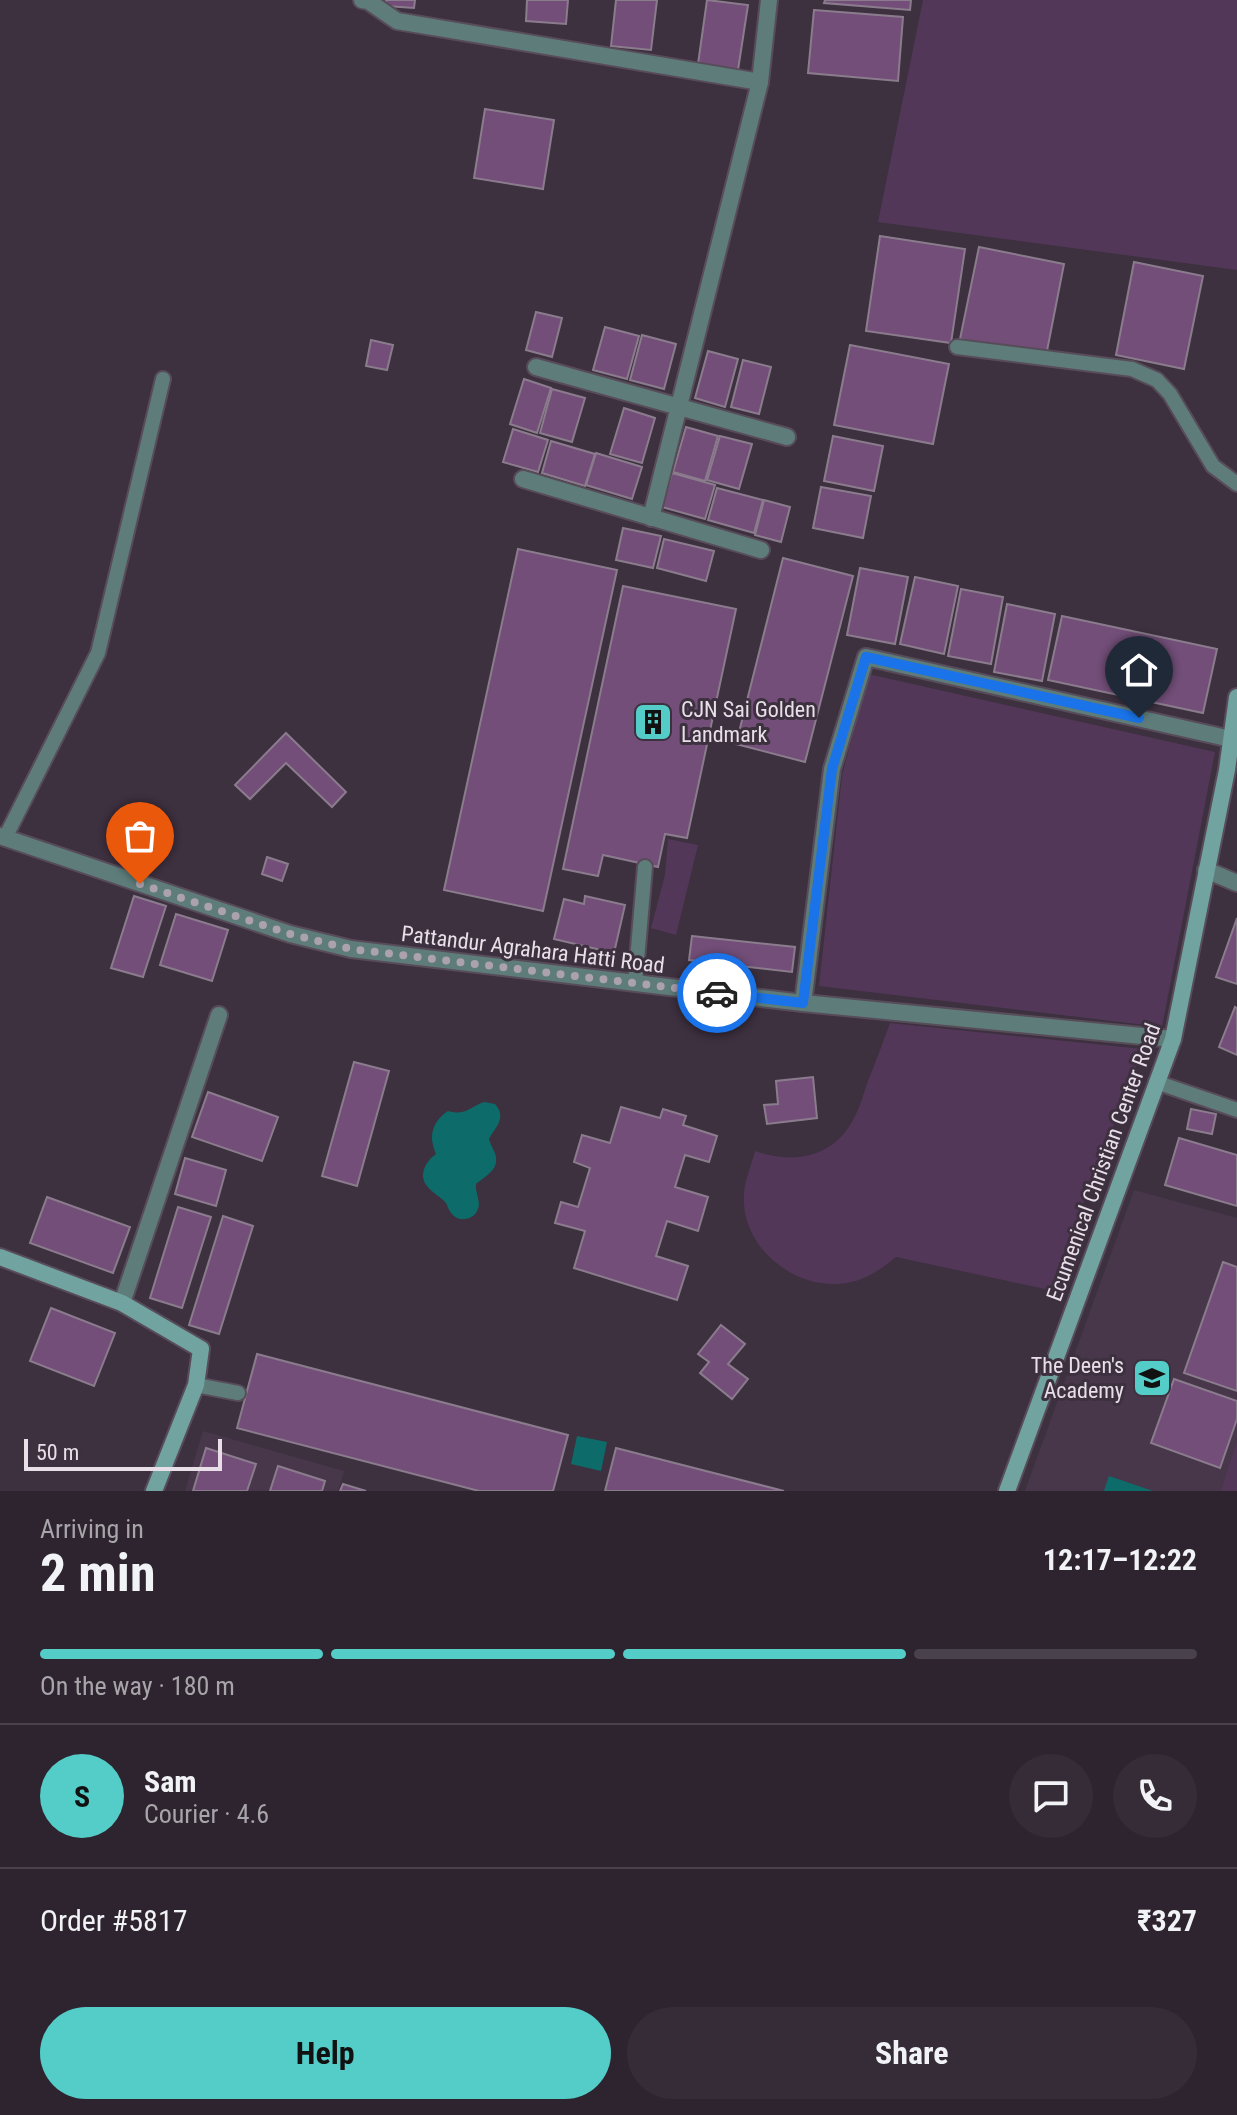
<!DOCTYPE html>
<meta charset="utf-8">
<style>
body{margin:0;font-family:"Roboto Condensed",sans-serif;background:#362c37;color:#f1f3f6;height:100vh;display:flex;flex-direction:column;font-size:30px;white-space:nowrap}
*{box-sizing:border-box;margin:0}
p{font-size:26px;color:#a7a4aa}
.icon{flex:none;width:44px;height:44px;fill:none;stroke:currentColor;stroke-width:2;stroke-linecap:round;stroke-linejoin:round}
.map{position:relative;height:1491px;overflow:hidden}
.details{display:flex;flex-direction:column;background:#2e242f;flex:1}
.details>*{flex:none}
.scale{position:absolute;left:24px;bottom:20px;width:198px;box-sizing:border-box;padding-left:8px;border:4px solid #e8dfe9;border-top:0;font-size:22px;line-height:28px;white-space:nowrap;color:#e8dfe9;-webkit-text-stroke:6px #3d303f;paint-order:stroke}
.pin{position:absolute;display:grid;place-items:center;width:68px;height:68px;color:#fff;margin:-82px -34px;border-radius:50% 50% 50% 0;rotate:-45deg;box-shadow:0 0 8px #0007}
.pin .icon{rotate:45deg}
.courier{position:absolute;display:grid;place-items:center;width:80px;height:80px;margin:-40px;border:6px solid #1a73e8;border-radius:50%;background:#fff;color:#222;box-shadow:0 2px 10px #0007}
.head em{font-style:normal;font-weight:700}
.head div{display:flex;flex-direction:column-reverse}
.head{display:flex;align-items:center;justify-content:space-between;height:136px;padding:0 40px}
h1{font-size:52px;font-weight:700;line-height:60px}
.bar{display:grid;grid-template-columns:repeat(4,1fr);gap:12px 8px;align-content:center;height:96px;padding:0 40px}
.bar i{height:10px;border-radius:6px;background:#49414b}
.bar .on{background:#54cdc8}
.bar p{grid-column:span 4}
.line{display:flex;align-items:center;gap:20px;padding:0 40px;border-top:2px solid #49414b}
.line div{flex:1}
.round{display:grid;place-items:center;flex:none;width:84px;height:84px;border-radius:42px;background:#362c37}
.button{display:flex;gap:16px;margin-top:auto;padding:16px 40px}
.button a{flex:1;height:92px;border-radius:48px;background:#54cdc8;color:#111;font-size:32px;font-weight:700;line-height:92px;text-align:center}
.button a+a{background:#362c37;color:#f1f3f6}
.map>svg:first-child{display:block}
.built{fill:#48374b}
.green{fill:#533759}
.water{fill:#0d6c69}
.building{fill:#724e78;stroke:#8b7c8d;stroke-width:2}
.lines{fill:none;stroke-linecap:round;stroke-linejoin:round}
.lane-casing{stroke:#584c5a;stroke-width:18}
.street-casing{stroke:#584c5a;stroke-width:20}
.secondary-casing{stroke:#584c5a;stroke-width:20}
.lane{stroke:#5d7c7a;stroke-width:14}
.street{stroke:#5d7c7a;stroke-width:16}
.secondary{stroke:#71a3a0;stroke-width:16}
.done{stroke:#aca2ae;stroke-width:8;stroke-dasharray:0 14.4}
.route{stroke:#1a73e8;stroke-width:10}
.labels{text-anchor:middle;stroke-width:6;stroke-linejoin:round;paint-order:stroke}
.poi-label{font-size:22px;fill:#e8dfe9;stroke:#3d303f;text-anchor:start}
.street-label{font-size:22px;fill:#e8dfe9;stroke:#3d303f}
</style>
<div class="map">
<svg width="1237" height="1491" viewBox="0 0 1237 1491">
<rect width="100%" height="100%" fill="#3d303f"/>
<g class="built">
<polygon points="1134,1190 1237,1218 1237,1491 1025,1491"/>
<polygon points="203,1431 344,1471 338,1491 185,1491"/>
</g>
<g class="green">
<polygon points="923,0 1237,0 1237,270 878,222"/>
<polygon points="868,674 1215,752 1162,1027 819,986 842,776"/>
<polygon points="668,839 698,845 676,935 651,928 665,875"/>
<path d="M890 1023 1143 1049 1050 1290 896 1257C878 1272 859 1284 835 1284 787 1285 740 1243 744 1193 745 1179 752 1164 755 1151 795 1165 836 1157 855 1116 861 1105 864 1092 868 1081 876 1061 883 1042 890 1023Z"/>
<polygon points="1237,1442 1237,1491 1221,1491"/>
</g>
<g class="water">
<path d="M484 1102 495 1104C507 1118 496 1126 489 1139 490 1143 492 1147 494 1151 502 1168 487 1175 476 1184 475 1193 481 1201 478 1209 474 1220 459 1223 452 1214 449 1211 448 1207 446 1203 441 1197 432 1193 427 1186 418 1175 426 1161 436 1154 428 1136 432 1122 448 1111 465 1116 470 1107 484 1102Z"/>
<polygon points="577,1436 607,1442 601,1471 571,1464"/>
<polygon points="1109,1476 1153,1491 1104,1491"/>
</g>
<g class="building">
<polygon points="386,0 415,0 414,8 386,6"/>
<polygon points="527,0 568,0 566,24 526,21"/>
<polygon points="616,0 657,0 651,50 611,46"/>
<polygon points="707,0 748,5 738,70 698,64"/>
<polygon points="825,0 911,0 910,10 824,3"/>
<polygon points="814,10 903,17 898,81 808,73"/>
<polygon points="485,109 554,120 543,189 474,178"/>
<polygon points="880,236 965,249 951,343 866,331"/>
<polygon points="979,247 1064,264 1046,356 960,339"/>
<polygon points="1134,262 1203,276 1184,369 1116,355"/>
<polygon points="536,312 562,318 552,357 526,350"/>
<polygon points="605,327 639,336 627,379 593,370"/>
<polygon points="642,335 676,344 664,389 630,380"/>
<polygon points="371,340 393,345 387,370 366,366"/>
<polygon points="850,345 949,364 933,444 834,425"/>
<polygon points="708,351 738,359 725,407 695,398"/>
<polygon points="743,360 771,367 759,414 731,407"/>
<polygon points="524,379 551,388 537,433 510,424"/>
<polygon points="552,389 585,398 572,442 540,433"/>
<polygon points="624,408 655,418 642,463 610,454"/>
<polygon points="686,427 718,436 705,481 673,472"/>
<polygon points="513,429 548,440 538,472 503,462"/>
<polygon points="720,436 752,444 739,489 707,480"/>
<polygon points="833,436 883,446 874,491 824,481"/>
<polygon points="551,441 595,454 585,486 542,473"/>
<polygon points="596,453 642,467 632,499 586,485"/>
<polygon points="672,473 715,485 705,519 662,507"/>
<polygon points="821,487 871,496 863,538 813,528"/>
<polygon points="717,488 763,500 754,533 708,520"/>
<polygon points="764,500 790,507 781,542 755,535"/>
<polygon points="623,528 661,536 653,568 616,560"/>
<polygon points="664,539 714,551 706,581 657,568"/>
<polygon points="518,549 617,570 543,911 444,890"/>
<polygon points="783,558 853,576 805,762 736,744"/>
<polygon points="860,568 908,577 895,644 847,635"/>
<polygon points="915,577 958,586 944,654 900,644"/>
<polygon points="623,586 736,609 687,838 665,834 658,867 603,855 598,876 563,869"/>
<polygon points="961,589 1003,597 991,664 948,656"/>
<polygon points="1007,604 1055,614 1042,681 994,672"/>
<polygon points="1062,616 1217,649 1203,713 1048,680"/>
<polygon points="286,733 346,792 332,807 286,763 250,799 235,785"/>
<polygon points="267,857 288,864 282,881 262,874"/>
<polygon points="134,896 166,906 143,977 111,968"/>
<polygon points="585,896 625,905 614,953 554,939 564,899 584,904"/>
<polygon points="176,914 228,930 212,981 160,965"/>
<polygon points="1237,918 1237,984 1216,977"/>
<polygon points="692,936 795,947 792,972 689,960"/>
<polygon points="1235,1007 1237,1008 1237,1055 1219,1047"/>
<polygon points="354,1062 389,1071 357,1186 322,1176"/>
<polygon points="813,1077 817,1118 767,1124 764,1105 778,1104 776,1081"/>
<polygon points="208,1092 278,1117 262,1161 192,1137"/>
<polygon points="621,1107 660,1118 663,1109 686,1116 683,1125 717,1136 709,1162 685,1155 675,1187 708,1197 698,1231 667,1221 656,1256 688,1266 677,1300 574,1268 585,1231 555,1223 561,1202 578,1207 590,1168 574,1162 582,1135 610,1143"/>
<polygon points="1191,1109 1216,1114 1212,1134 1187,1129"/>
<polygon points="1179,1138 1237,1155 1237,1206 1165,1185"/>
<polygon points="185,1158 226,1170 216,1206 175,1194"/>
<polygon points="47,1197 130,1227 113,1273 30,1243"/>
<polygon points="178,1207 211,1217 182,1308 150,1298"/>
<polygon points="223,1216 253,1226 219,1334 189,1325"/>
<polygon points="1223,1262 1237,1267 1237,1391 1184,1373"/>
<polygon points="51,1308 115,1333 94,1386 30,1361"/>
<polygon points="721,1325 745,1344 728,1364 748,1379 732,1399 700,1373 709,1362 698,1354"/>
<polygon points="257,1354 568,1435 553,1491 479,1491 237,1428"/>
<polygon points="1174,1379 1237,1401 1237,1419 1220,1468 1151,1443"/>
<polygon points="206,1448 256,1464 247,1491 193,1491"/>
<polygon points="616,1448 784,1491 605,1491"/>
<polygon points="278,1466 325,1481 322,1491 270,1491"/>
<polygon points="343,1484 366,1491 340,1491"/>
</g>
<g class="lines">
<defs>
<g id="lane">
<polyline points="957,347 1132,369 1157,380 1170,394 1213,466 1237,484"/>
<polyline points="5,838 98,653 163,379"/>
<polyline points="635,983 645,867"/>
<polyline points="1156,1082 1237,1110"/>
<polyline points="196,1385 238,1393"/>
</g>
<g id="street">
<polyline points="362,0 368,1 397,21 760,82 769,0"/>
<polyline points="536,367 787,437"/>
<polyline points="523,479 761,550"/>
<polyline points="651,518 760,82"/>
<polyline points="0,836 290,934 351,949 803,1003 1173,1039"/>
<polyline points="1206,870 1237,883"/>
<polyline points="803,1003 832,769 866,657 1231,739"/>
<polyline points="122,1303 219,1015"/>
</g>
<g id="secondary">
<polyline points="0,1257 122,1303 201,1349 196,1385 154,1491"/>
<polyline points="1007,1491 1173,1039 1227,770 1237,697"/>
</g>
</defs>
<use href="#lane" class="lane-casing"/>
<use href="#street" class="street-casing"/>
<use href="#secondary" class="secondary-casing"/>
<use href="#lane" class="lane"/>
<use href="#street" class="street"/>
<use href="#secondary" class="secondary"/>
</g>
<g class="lines">
<polyline class="done" points="140,884 290,934 351,949 717,993"/>
<polyline class="route" points="717,993 803,1003 832,769 866,657 1139,718"/>
</g>
<defs>
<symbol id="building-square" viewBox="-11 -11 22 22"><rect x="-9" y="-9" width="18" height="18" rx="4" fill="#54cdc8" stroke="#3d303f"/><path d="M-4-6H4V6H1V3H-1V6H-4ZM-2.5-4.3h1.7v1.8h-1.7ZM.8-4.3h1.7v1.8H.8ZM-2.5-1h1.7V.8h-1.7ZM.8-1h1.7V.8H.8Z" fill="#111"/></symbol>
<symbol id="school-square" viewBox="-11 -11 22 22"><rect x="-9" y="-9" width="18" height="18" rx="4" fill="#54cdc8" stroke="#3d303f"/><path d="M0-5L7-2L0 1L-7-2ZM-4 1L0 2.5L4 1V4Q0 6-4 4Z" fill="#111"/></symbol>
</defs>
<g fill-rule="evenodd">
<use href="#building-square" x="631" y="700" width="44" height="44"/>
<use href="#school-square" x="1130" y="1356" width="44" height="44"/>
</g>
<g class="labels">
<g class="poi-label">
<text x="681" y="717">CJN Sai Golden<tspan x="681" dy="25">Landmark</tspan></text>
<text x="1124" y="1373" text-anchor="end">The Deen's<tspan x="1124" dy="25">Academy</tspan></text>
</g>
<g class="street-label">
<text transform="translate(533 949) rotate(7)" y="8">Pattandur Agrahara Hatti Road</text>
<text transform="translate(1103 1162) rotate(-70)" y="8">Ecumenical Christian Center Road</text>
</g>
</g>
</svg>
<div class="scale">50 m</div>
<div class="pin" style="left:140px;top:884px;background:#ea580c"><svg class="icon" aria-label="bag" viewBox="0 0 24 24"><path d="M5 8h14l-1 12H6zM9 8a3 3 0 0 1 6 0"/></svg></div>
<div class="pin" style="left:1139px;top:718px;background:#1f2937"><svg class="icon" aria-label="home" viewBox="0 0 24 24"><path d="M3 11l9-7 9 7M6 9v11h12V9"/></svg></div>
<div class="courier" style="left:717px;top:993px"><svg class="icon" aria-label="car" viewBox="0 0 24 24"><path d="M5 17H2v-5l4-1 3-4h7l3 4 3 1v5h-3M9 17h6M6 11h13"/><circle cx="7" cy="17" r="2"/><circle cx="17" cy="17" r="2"/></svg></div>
</div>
<section class="details">
<div class="head"><div><h1>2 min</h1><p>Arriving in</p></div><em>12:17–12:22</em></div>
<div class="bar"><i class="on"></i><i class="on"></i><i class="on"></i><i></i><p>On the way · 180 m</p></div>
<div class="line" style="height:144px"><b class="round" style="background:#54cdc8;color:#111">S</b><div><b>Sam</b><p>Courier · 4.6</p></div><a class="round"><svg class="icon" aria-label="chat" viewBox="0 0 24 24"><path d="M4 5h16v11H9l-5 4z"/></svg></a><a class="round"><svg class="icon" aria-label="phone" viewBox="0 0 24 24"><path d="M5 4h4l2 5-3 2q2 4 5 5l2-3 5 2v4C11 20 4 13 5 4z"/></svg></a></div>
<div class="line" style="height:104px"><div>Order #5817</div><b>₹327</b></div>
<div class="button"><a>Help</a><a>Share</a></div>
</section>
